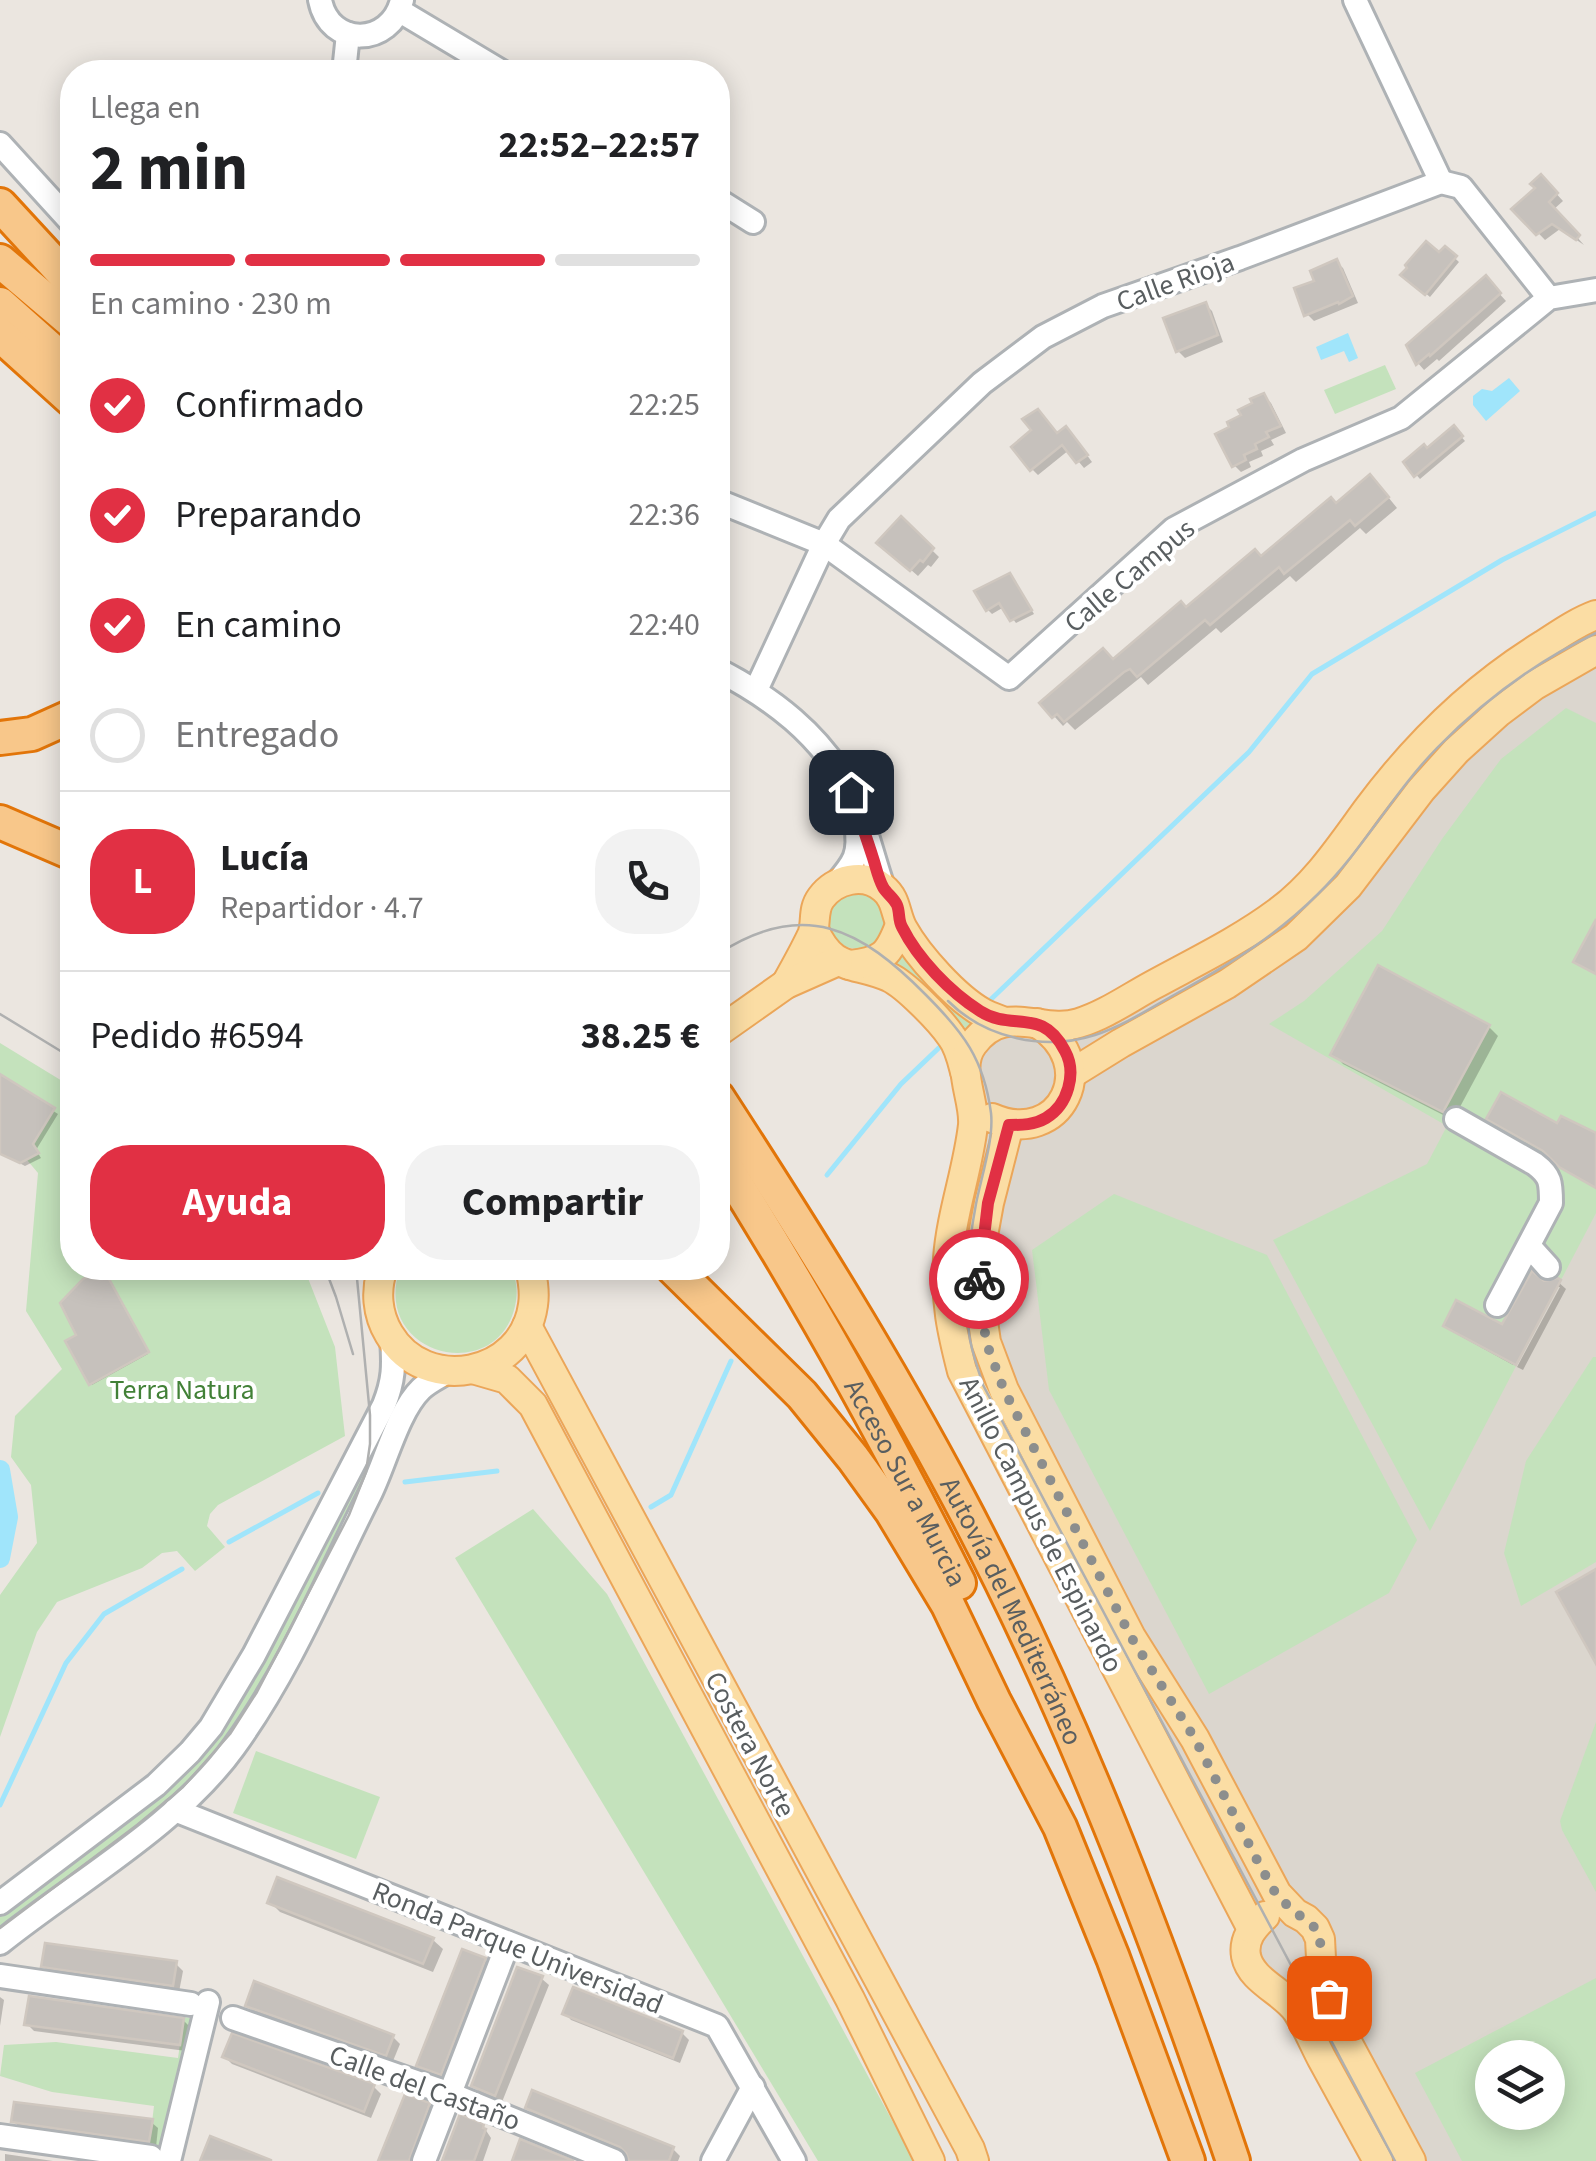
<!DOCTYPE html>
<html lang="es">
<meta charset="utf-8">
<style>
body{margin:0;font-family:"Source Sans 3",sans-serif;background:#f2f2f2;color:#202124;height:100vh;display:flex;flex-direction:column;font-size:38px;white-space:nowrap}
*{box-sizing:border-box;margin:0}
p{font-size:32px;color:#757577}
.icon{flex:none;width:55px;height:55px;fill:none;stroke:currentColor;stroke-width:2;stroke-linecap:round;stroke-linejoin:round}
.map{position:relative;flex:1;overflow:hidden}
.panel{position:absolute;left:60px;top:60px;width:670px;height:1220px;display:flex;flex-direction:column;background:#fff;border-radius:40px;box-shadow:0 5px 25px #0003}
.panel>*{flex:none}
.fabs{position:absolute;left:1475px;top:2040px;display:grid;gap:20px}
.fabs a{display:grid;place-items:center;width:90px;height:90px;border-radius:50%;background:#fff;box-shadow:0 5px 25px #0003;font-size:50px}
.pin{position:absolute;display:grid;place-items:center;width:85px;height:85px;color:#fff;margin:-42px;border-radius:20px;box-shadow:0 5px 15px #0006}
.courier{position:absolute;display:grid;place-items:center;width:100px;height:100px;margin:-50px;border:8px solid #e13044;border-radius:50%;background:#fff;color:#222;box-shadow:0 2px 12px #0007}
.headline em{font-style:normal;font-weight:700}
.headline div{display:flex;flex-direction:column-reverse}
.headline{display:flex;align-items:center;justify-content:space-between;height:170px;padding:0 30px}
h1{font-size:65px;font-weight:700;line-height:75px}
.bar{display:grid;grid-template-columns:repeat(4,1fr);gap:15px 10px;align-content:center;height:120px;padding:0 30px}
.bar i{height:12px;border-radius:8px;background:#e0e0e0}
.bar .current{background:#e13044}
.bar p{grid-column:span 4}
.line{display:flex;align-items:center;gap:25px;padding:0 30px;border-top:2px solid #e0e0e0}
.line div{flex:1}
.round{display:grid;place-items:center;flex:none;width:105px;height:105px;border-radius:40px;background:#f2f2f2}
ol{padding:0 30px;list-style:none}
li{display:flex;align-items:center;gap:30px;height:110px}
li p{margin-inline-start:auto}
li .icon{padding:10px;border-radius:50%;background:#e13044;color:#fff;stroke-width:4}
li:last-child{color:#757577}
li i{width:55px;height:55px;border:5px solid #e0e0e0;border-radius:50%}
.primary-button{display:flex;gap:20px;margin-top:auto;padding:20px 30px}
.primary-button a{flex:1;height:115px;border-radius:40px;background:#e13044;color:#fff;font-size:40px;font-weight:700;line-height:115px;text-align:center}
.primary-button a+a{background:#f2f2f2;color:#202124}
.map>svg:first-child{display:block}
.education{fill:#dbd6ce;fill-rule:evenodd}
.green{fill:#c4e2bc;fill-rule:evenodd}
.water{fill:#a0e5fb}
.shadow{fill:#0003}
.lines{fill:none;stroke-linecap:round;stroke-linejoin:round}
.stream{stroke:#a0e5fb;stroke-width:5}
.canal{stroke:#a0e5fb;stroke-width:20}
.building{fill:#c6c1bc;stroke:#cfc7bf;stroke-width:2.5}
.minor-casing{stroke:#aeb2b5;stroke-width:28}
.major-casing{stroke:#eba659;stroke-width:32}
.highway-casing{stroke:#e27509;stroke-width:38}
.minor{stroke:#fff;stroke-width:22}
.major{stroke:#fbdda4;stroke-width:28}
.highway{stroke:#f8c78a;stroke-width:32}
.tram{stroke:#afb0b0;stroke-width:2.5}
.done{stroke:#8c8e8d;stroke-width:10;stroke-dasharray:0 18}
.route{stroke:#e13044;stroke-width:12}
.labels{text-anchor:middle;stroke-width:8;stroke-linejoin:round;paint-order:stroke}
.street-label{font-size:28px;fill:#595e60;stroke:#fff}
.park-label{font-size:28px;fill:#428137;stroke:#fff}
</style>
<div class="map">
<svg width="1596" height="2161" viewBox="0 0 1596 2161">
<rect width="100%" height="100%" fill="#ebe6e0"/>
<path class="education" d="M1596 615V2161H1378L1246 1945 948 1318 968 1056 987 1029 1076 1024 1278 912 1417 749ZM1492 2058H1548V2112H1492Z"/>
<g class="green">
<polygon points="1385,365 1396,389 1335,414 1324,390"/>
<polygon points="1566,708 1596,723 1596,1213 1430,1531 1273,1240 1427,1164 1447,1126 1269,1024 1304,1001 1382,931 1442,839 1501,759"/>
<circle cx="857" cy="921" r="28"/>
<polygon points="904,948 987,1022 963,1045 887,966"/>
<polygon points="0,1043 72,1087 72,1268 304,1268 335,1347 345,1436 218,1505 210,1514 207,1526 225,1547 195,1571 177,1551 162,1553 142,1568 57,1602 37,1632 0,1737 0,1595 37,1543 31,1485 11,1457 15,1416 62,1369 26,1311 38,1173 27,1160 20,1163 0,1154"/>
<polygon points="1114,1194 1267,1255 1417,1540 1389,1593 1209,1694 1049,1390 1032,1250"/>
<path d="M400 1268H511C517 1280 518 1293 515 1306 497 1387 370 1356 400 1268Z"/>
<polygon points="1593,1357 1596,1357 1596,1562 1521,1606 1504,1553 1526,1461"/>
<polygon points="374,1435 375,1458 257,1704 198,1781 0,1937 0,1909 191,1758"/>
<polygon points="533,1509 607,1594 914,2161 818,2161 455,1558"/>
<polygon points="1596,1722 1596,1892 1562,1830 1560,1821"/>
<polygon points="256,1751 380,1797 356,1859 233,1813"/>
<path d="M1596 1978V2161H1462L1415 2073ZM1492 2058H1548V2112H1492Z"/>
<polygon points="184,2017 194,2019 160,2148 149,2147 154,2106 52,2092 0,2076 4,2045 56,2042 178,2058"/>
</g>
<g class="water">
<polygon points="1348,333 1358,358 1349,362 1344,351 1321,360 1316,347"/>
<polygon points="1509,378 1520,391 1486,421 1473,405 1473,396 1482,389 1492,391"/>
</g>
<g class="shadow">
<polygon points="1541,177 1563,201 1553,210 1584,245 1560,229 1545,240 1515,209 1538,188"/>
<polygon points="1445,249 1459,262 1430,297 1404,275 1439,255"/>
<polygon points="1336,262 1343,268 1358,303 1314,321 1307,314 1317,282"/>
<polygon points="1485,278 1506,301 1439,361 1437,359 1424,370 1418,363"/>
<polygon points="1205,304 1212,311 1223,342 1185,358 1178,351"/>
<polygon points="1264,396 1271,403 1286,433 1271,440 1274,445 1261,451 1263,456 1249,462 1251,467 1241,472 1234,465 1245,417"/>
<polygon points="1454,429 1465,441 1420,479 1406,463 1427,451"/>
<polygon points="1072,435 1092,462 1084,468 1069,450 1038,475 1032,469 1058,436"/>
<polygon points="1380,487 1397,508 1366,534 1360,528 1296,582 1290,576 1221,633 1216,628 1148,685 1141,677 1075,730 1067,722 1063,726 1054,716 1114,662 1186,610 1336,507"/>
<polygon points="901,520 939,557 931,567 928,565 918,576 887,549"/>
<polygon points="1014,580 1034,614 1016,623 1004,607 992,614 988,610"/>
<polygon points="1489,1027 1498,1036 1453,1120 1343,1064 1334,1054"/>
<polygon points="0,1077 58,1114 36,1150 41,1158 25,1166 0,1153"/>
<polygon points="1490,1119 1558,1126 1596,1136 1596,1188 1569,1173 1553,1158 1496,1126"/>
<polygon points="104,1273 148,1354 92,1385 80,1336"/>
<polygon points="1557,1281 1566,1289 1523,1370 1517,1367 1560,1287 1554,1287 1513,1365 1453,1332 1446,1325 1503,1327 1544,1284"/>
<polygon points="270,1902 433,1940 443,1949 433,1972 280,1912"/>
<polygon points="485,1961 492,1968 448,2080 426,2073 419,2066"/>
<polygon points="176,1964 183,1971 179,1992 50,1973 43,1966"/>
<polygon points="542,1979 549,1985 502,2102 480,2093 474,2086"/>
<polygon points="0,1997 4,2000 0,2026"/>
<polygon points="248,2006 393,2037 400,2044 393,2061 255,2013"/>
<polygon points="565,2013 682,2033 689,2040 680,2063 571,2020"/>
<polygon points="183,2020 190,2027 186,2051 34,2031 27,2024"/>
<polygon points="225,2057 373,2086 381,2094 371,2118 232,2064"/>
<polygon points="429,2105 436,2112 417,2161 381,2161"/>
<polygon points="527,2108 673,2149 680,2156 678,2161 630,2161 629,2153 534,2115"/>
<polygon points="14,2122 151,2122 158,2128 156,2147 21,2128"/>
<polygon points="483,2126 491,2138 483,2161 444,2161"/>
<polygon points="5,2154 53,2161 5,2161"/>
</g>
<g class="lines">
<g class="stream">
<polyline points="985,1005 1249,752 1312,674 1502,560 1596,513"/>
<polyline points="827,1175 901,1084 944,1043"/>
<polyline points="405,1482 497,1471"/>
<polyline points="651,1507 671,1495 731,1361"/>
<polyline points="229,1542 318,1493"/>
<polyline points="0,1805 66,1663 104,1614 182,1569"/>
</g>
<polyline class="canal" points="0,1470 8,1517 0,1558"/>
</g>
<g class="building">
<polygon points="1541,174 1558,193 1549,202 1580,235 1576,240 1552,224 1536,235 1511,209 1535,188 1530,184"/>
<polygon points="1426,241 1439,252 1445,246 1457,256 1425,295 1400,275 1407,268 1405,265"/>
<polygon points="1337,259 1353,296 1339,304 1338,302 1304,316 1294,288 1314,281 1310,271"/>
<polygon points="1486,275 1501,293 1430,356 1429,354 1416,365 1406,345"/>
<polygon points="1206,302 1218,335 1176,352 1163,318"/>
<polygon points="1264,393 1281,426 1266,432 1269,437 1255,444 1257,449 1244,455 1246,460 1232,467 1215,434 1229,427 1227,422 1241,415 1238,410 1252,403 1250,399"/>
<polygon points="1038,409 1057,433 1066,426 1088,455 1076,463 1062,445 1030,471 1011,447 1031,430 1022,419"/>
<polygon points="1454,425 1463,436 1414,477 1403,462 1424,444 1427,448"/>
<polygon points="1370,474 1389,497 1355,526 1350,520 1284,574 1279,567 1210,625 1205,620 1137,677 1130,669 1124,672 1064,722 1057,714 1052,718 1039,703 1103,648 1113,659 1181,601 1186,607 1255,549 1261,556 1331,497 1336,503"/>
<polygon points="901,516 934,548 923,562 920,560 910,571 876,543"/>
<polygon points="1010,573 1032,610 1010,621 999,603 986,611 974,591"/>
<polygon points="1596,919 1596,974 1573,962"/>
<polygon points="1378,965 1490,1025 1443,1112 1330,1055"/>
<polygon points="0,1074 55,1108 33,1144 39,1153 20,1163 0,1154"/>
<polygon points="1501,1092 1557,1123 1561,1116 1596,1133 1596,1188 1559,1167 1543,1151 1486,1119"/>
<polygon points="103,1268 149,1352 89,1385 65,1341 76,1335 60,1303 83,1279"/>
<polygon points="1532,1271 1544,1281 1558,1278 1561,1280 1516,1365 1443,1326 1456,1300 1502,1324"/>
<polygon points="1596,1569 1596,1664 1556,1592"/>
<polygon points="277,1877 434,1938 423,1964 267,1903"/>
<polygon points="45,1943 177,1961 173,1986 41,1967"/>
<polygon points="462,1949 486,1958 441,2075 416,2066"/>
<polygon points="517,1967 543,1976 495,2096 471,2086"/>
<polygon points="254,1981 394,2035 386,2056 245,2006"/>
<polygon points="573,1987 683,2031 673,2058 562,2014"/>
<polygon points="29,1996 184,2018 180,2045 24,2025"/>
<polygon points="232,2033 375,2084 364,2112 222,2057"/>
<polygon points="532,2090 674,2147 669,2161 629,2161 626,2153 620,2147 525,2108"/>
<polygon points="405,2094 430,2103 409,2161 378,2161"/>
<polygon points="14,2102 153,2119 149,2142 11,2122"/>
<polygon points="460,2114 484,2124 483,2128 486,2129 474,2161 442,2161"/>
<polygon points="210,2136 271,2160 271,2161 200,2161"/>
<polygon points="520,2139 574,2161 512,2161"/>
</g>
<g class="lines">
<defs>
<g id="minor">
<path d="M320 0C329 48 391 47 402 0"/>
<polyline points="1355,0 1441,182"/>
<polyline points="400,11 502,72"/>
<polyline points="344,72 348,34"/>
<polyline points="0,144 72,223"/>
<polyline points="718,200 753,222"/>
<polyline points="718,501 824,544 1009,678 1174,529 1303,460 1401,418 1549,298 1596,290"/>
<path d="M718 670C772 698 820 734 850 790 863 815 873 859 883 887"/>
<polyline points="756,690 824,544 839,519 982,383 1043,337 1103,306 1240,258 1441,182 1461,187 1549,298"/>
<path d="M836 884C854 863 861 854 856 825"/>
<path d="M1456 1119 1535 1164C1551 1176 1551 1183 1551 1203L1497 1305"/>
<polyline points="1529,1246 1548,1267"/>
<polyline points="175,1810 717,2026 794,2161"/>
<path d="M0 1903 156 1785 190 1752 211 1727 254 1655 384 1405C394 1380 394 1366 392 1339"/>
<path d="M0 1943C76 1882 177 1826 234 1747 289 1671 326 1582 368 1498 384 1468 397 1412 421 1389 428 1382 439 1377 447 1372"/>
<polyline points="0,1976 191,2004"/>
<polyline points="233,2018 450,2094 614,2161"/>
<polyline points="0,2136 151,2157"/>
<polyline points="169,2161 208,2002"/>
<polyline points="424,2161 508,1943"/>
<polyline points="713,2161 753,2087"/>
</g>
<g id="major">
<path d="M814 930C834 973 852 961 889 977 906 985 940 1020 951 1036 959 1046 962 1060 965 1072"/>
<path d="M850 965C883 962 889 954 900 925"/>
<path d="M786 984C795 968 804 952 812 935 817 923 812 910 821 898 835 879 864 872 883 888 897 899 895 915 903 929 918 956 956 998 983 1013 990 1017 998 1019 1005 1022"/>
<polyline points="718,1032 786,984 838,961"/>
<polyline points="1071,1074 1121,1043 1227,984 1296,937 1348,886 1421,790 1456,751 1499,712 1535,685 1596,650"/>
<path d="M992 1118C1061 1148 1103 1063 1037 1023"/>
<polyline points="1009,1125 989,1203 982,1241 978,1287 986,1342 1004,1390 1131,1637 1195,1739 1277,1894 1295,1913 1306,1919 1315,1928 1320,1939 1322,1977 1339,2027 1411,2161"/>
<path d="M383 1268C375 1290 377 1314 389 1334 425 1395 523 1377 533 1305 535 1292 533 1280 530 1268"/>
<polyline points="527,1326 970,2149 974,2161"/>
<polyline points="476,1370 507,1379 533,1405 850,1999 930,2161"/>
<path d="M1265 1916C1253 1927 1243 1939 1246 1956 1251 1981 1283 1991 1297 2011 1307 2026 1314 2044 1322 2059 1341 2093 1359 2127 1378 2161"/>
<path d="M1252 1929 962 1371C952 1332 945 1301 948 1259 951 1214 968 1170 973 1125 975 1098 955 1068 973 1044 1005 1001 1041 1035 1079 1023 1105 1015 1129 998 1153 985 1195 962 1239 941 1278 912 1315 885 1340 847 1367 810 1416 744 1473 688 1543 645 1560 634 1577 622 1596 615"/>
</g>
<g id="highway">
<polyline points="0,205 72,283"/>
<polyline points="0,261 72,322"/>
<polyline points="0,304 72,368"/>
<polyline points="0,335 72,400"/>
<polyline points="0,738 32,734 72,716"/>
<polyline points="0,822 72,853"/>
<path id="s1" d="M718 1098C803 1229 886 1361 959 1499 1071 1710 1157 1935 1233 2161"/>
<path id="s2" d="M718 1155C806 1293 885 1436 959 1583"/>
<polyline points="673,1268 802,1395 853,1458 892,1512 948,1605 994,1701 1060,1827 1113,1958 1188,2161"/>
</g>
</defs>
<use href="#minor" class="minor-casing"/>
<use href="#major" class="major-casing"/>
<use href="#highway" class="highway-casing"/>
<use href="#minor" class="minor"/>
<use href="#major" class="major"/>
<use href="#highway" class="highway"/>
<g class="tram">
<path d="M718 954C804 898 861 929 926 995 963 1032 984 1059 991 1113 994 1139 981 1178 976 1204 968 1247 963 1289 969 1333 971 1351 978 1368 983 1385L1395 2161"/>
<path d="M948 1001C986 1039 1045 1051 1095 1035 1126 1025 1155 1005 1183 990 1232 963 1278 934 1318 894 1363 850 1393 793 1437 748 1483 701 1537 661 1596 633"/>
<polyline points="0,1014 72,1058"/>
<polyline points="325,1268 336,1297 353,1354"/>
<polyline points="0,1928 137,1825 183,1787 230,1734 257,1692 349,1515 366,1472 370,1444 370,1415 356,1268"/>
</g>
</g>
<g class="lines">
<polyline class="done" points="979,1279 986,1342 1004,1390 1131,1637 1195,1739 1259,1864 1276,1894 1295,1913 1306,1919 1315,1928 1320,1939 1322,1977 1329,1998"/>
<path class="route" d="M851 792C858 814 866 836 873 858 876 867 878 878 883 887 886 893 894 898 897 905 900 912 898 920 902 927 918 959 950 992 980 1011 1012 1032 1042 1006 1065 1051 1077 1073 1068 1105 1046 1118 1034 1125 1022 1125 1009 1125L988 1203 979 1279"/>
</g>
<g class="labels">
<g class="street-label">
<text transform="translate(1175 281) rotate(-20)" y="10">Calle Rioja</text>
<text transform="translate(1129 575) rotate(-40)" y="10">Calle Campus</text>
<text dy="10" stroke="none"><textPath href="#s2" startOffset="378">Acceso Sur a Murcia</textPath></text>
<text transform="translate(1042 1524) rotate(63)" y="10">Anillo Campus de Espinardo</text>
<text dy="10" stroke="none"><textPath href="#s1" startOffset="592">Autovía del Mediterráneo</textPath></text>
<text transform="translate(751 1744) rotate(62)" y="10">Costera Norte</text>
<text transform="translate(518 1947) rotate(22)" y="10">Ronda Parque Universidad</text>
<text transform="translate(425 2087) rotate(20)" y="10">Calle del Castaño</text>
</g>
<g class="park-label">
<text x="182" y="1399">Terra Natura</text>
</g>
</g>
</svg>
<div class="fabs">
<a><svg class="icon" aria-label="layers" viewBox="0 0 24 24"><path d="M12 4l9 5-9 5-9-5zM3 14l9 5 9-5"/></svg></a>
</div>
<div class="pin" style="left:1329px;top:1998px;background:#ea580c"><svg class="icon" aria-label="bag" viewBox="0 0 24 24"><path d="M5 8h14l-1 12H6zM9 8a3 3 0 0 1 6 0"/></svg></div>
<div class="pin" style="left:851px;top:792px;background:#1f2937"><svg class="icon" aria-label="home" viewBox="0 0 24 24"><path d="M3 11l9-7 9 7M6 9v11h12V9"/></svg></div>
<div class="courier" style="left:979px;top:1279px"><svg class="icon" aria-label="bike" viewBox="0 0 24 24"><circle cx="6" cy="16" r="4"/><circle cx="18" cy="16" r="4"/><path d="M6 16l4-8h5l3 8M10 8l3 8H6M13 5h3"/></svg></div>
<section class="panel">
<div class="headline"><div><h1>2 min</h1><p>Llega en</p></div><em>22:52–22:57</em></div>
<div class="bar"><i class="current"></i><i class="current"></i><i class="current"></i><i></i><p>En camino · 230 m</p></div>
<ol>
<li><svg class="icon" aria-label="check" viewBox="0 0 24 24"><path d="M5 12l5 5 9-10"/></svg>Confirmado<p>22:25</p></li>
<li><svg class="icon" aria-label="check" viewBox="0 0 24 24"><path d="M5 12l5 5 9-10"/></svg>Preparando<p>22:36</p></li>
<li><svg class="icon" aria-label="check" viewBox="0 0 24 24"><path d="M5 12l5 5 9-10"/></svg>En camino<p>22:40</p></li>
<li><i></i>Entregado</li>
</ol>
<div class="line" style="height:180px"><b class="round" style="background:#e13044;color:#fff">L</b><div><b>Lucía</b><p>Repartidor · 4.7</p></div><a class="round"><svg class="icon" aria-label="phone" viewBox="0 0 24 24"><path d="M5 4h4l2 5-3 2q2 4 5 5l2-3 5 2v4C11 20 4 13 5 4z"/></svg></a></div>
<div class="line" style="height:130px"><div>Pedido #6594</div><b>38.25 €</b></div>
<div class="primary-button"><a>Ayuda</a><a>Compartir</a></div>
</section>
</div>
